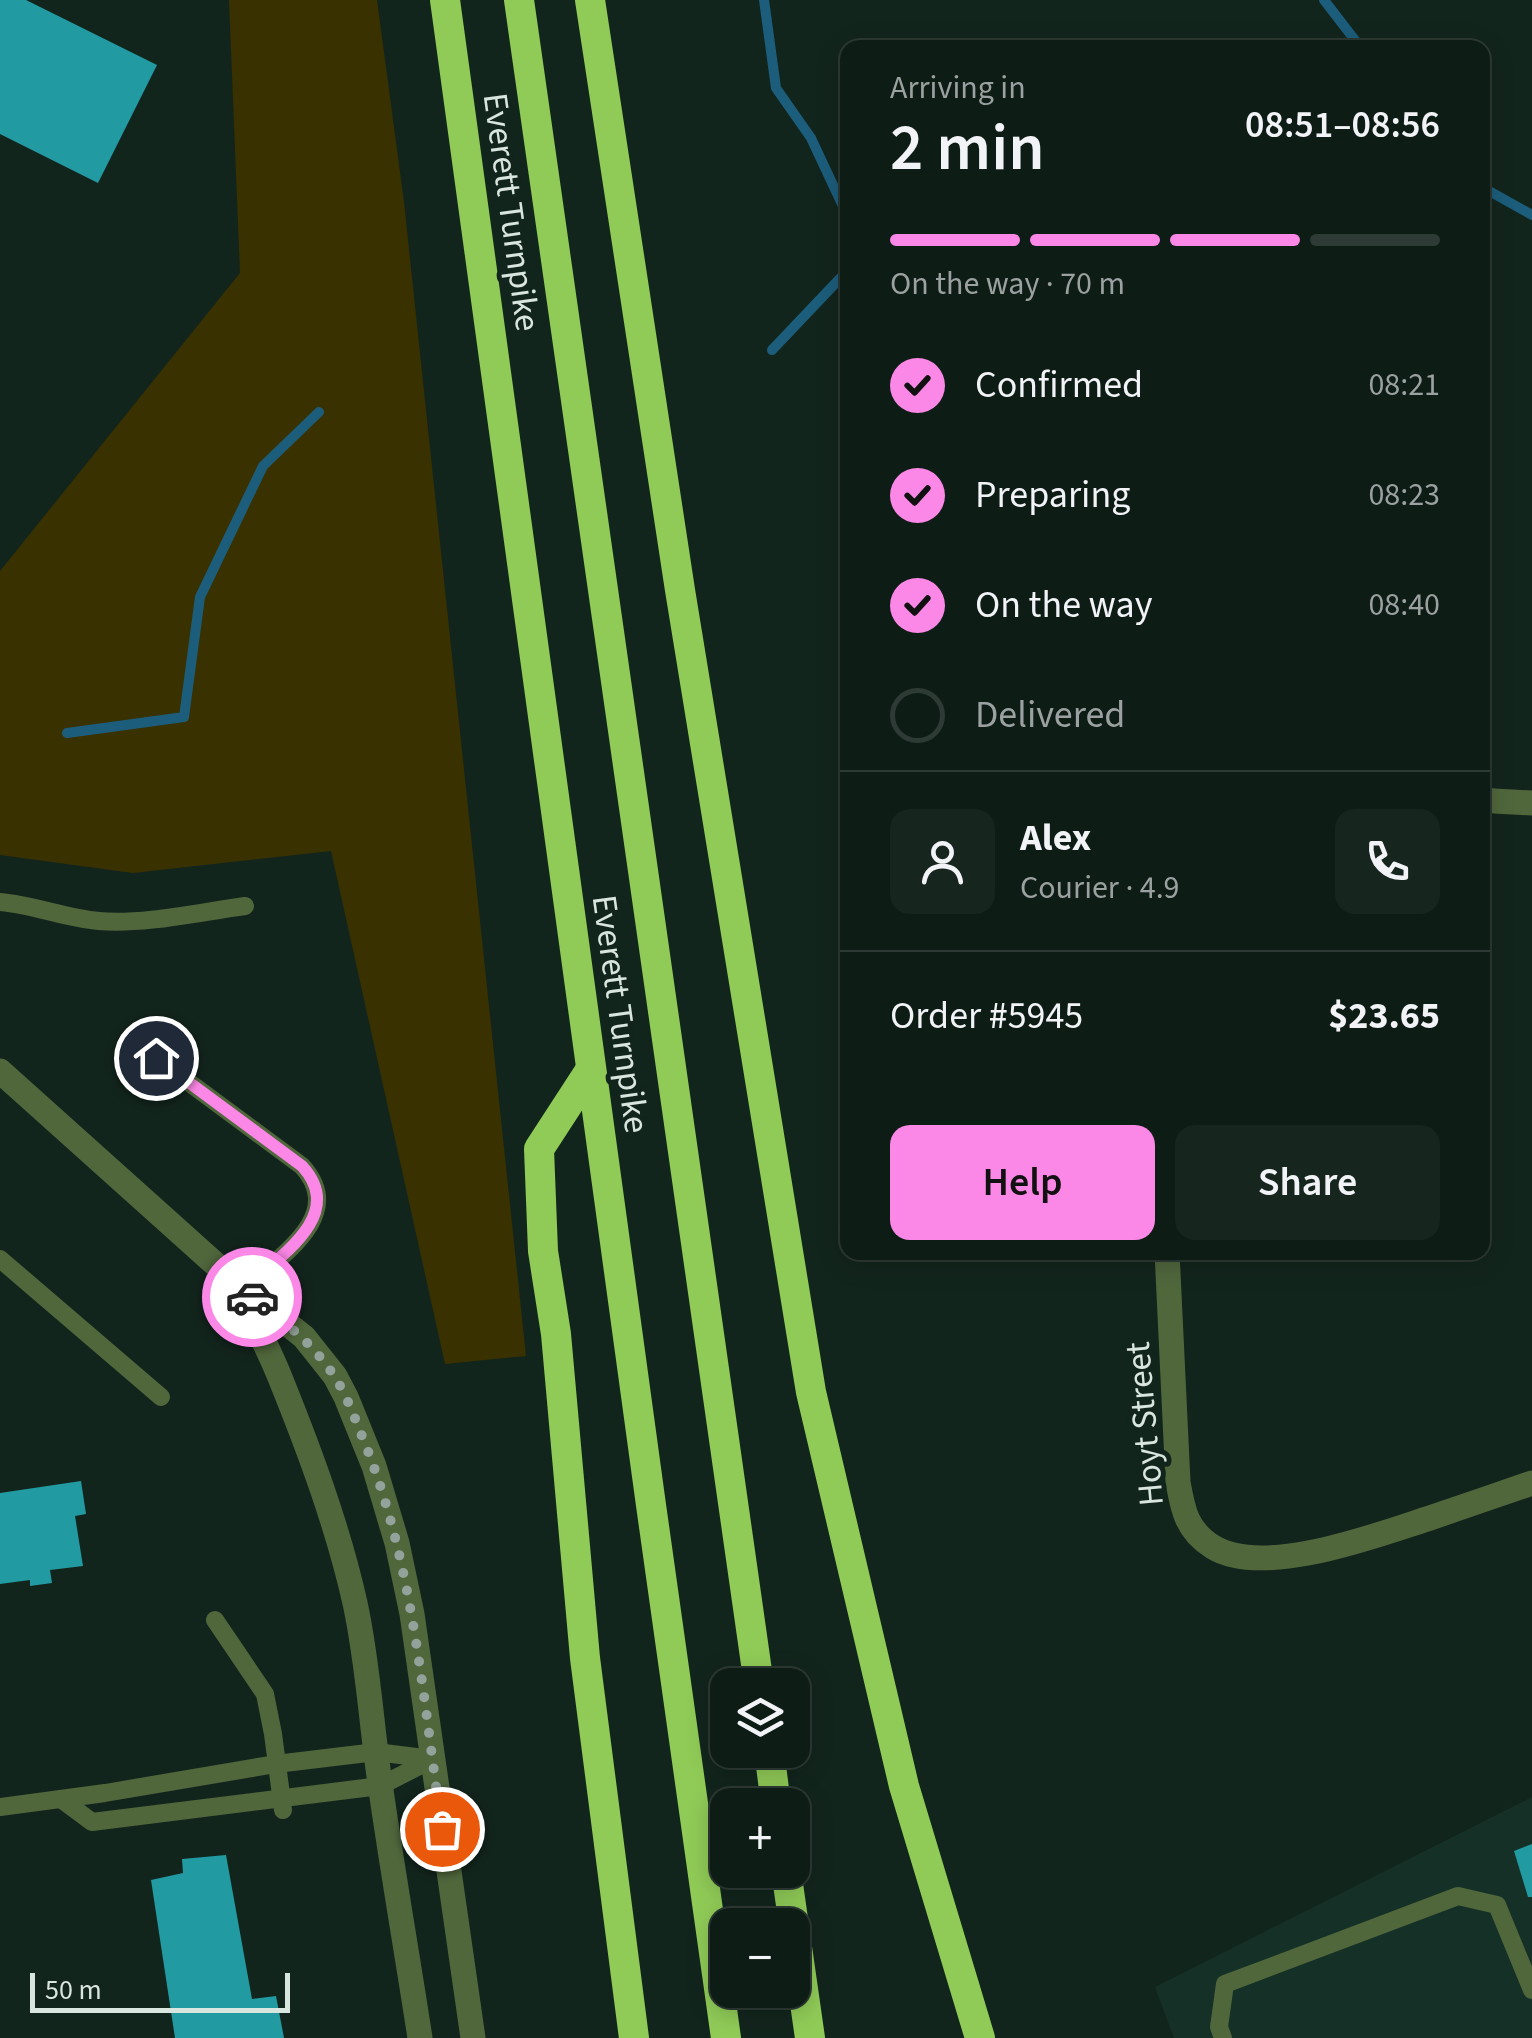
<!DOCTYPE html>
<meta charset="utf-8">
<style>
body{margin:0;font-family:"Source Sans 3",sans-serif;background:#17251f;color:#f1f3f6;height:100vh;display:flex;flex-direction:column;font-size:38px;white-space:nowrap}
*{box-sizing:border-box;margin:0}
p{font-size:32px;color:#9ba1a1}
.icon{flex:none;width:55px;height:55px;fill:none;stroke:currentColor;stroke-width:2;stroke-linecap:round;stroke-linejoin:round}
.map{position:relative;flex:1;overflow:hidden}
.drawer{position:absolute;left:840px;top:40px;width:650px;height:1220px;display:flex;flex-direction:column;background:#0e1c16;border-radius:20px;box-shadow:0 5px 25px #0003,0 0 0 2px #2e3a35}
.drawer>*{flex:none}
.controls{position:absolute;left:710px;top:1668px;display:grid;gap:20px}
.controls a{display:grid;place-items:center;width:100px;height:100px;border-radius:20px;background:#0e1c16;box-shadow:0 5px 25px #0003,0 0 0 2px #2e3a35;font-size:50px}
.scale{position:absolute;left:30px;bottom:25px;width:260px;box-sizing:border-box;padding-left:10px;border:5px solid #d9e5df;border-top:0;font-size:28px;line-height:35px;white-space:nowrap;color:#d9e5df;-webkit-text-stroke:8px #12251d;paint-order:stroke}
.pin{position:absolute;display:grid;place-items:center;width:85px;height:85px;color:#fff;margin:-42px;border:5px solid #fff;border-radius:50%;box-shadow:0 2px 10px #0007}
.courier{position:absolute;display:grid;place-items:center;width:100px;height:100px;margin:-50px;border:8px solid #fb87e6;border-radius:50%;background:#fff;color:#222;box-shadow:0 2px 12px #0007}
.head em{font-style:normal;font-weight:600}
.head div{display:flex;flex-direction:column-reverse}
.head{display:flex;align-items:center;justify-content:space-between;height:170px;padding:0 50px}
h1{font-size:65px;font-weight:600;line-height:75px}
.bar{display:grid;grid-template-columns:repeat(4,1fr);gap:15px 10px;align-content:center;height:120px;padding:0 50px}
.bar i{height:12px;border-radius:8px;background:#2e3a35}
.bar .current{background:#fb87e6}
.bar p{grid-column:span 4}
.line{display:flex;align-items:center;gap:25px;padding:0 50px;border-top:2px solid #2e3a35}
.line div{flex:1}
.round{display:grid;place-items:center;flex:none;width:105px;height:105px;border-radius:20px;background:#17251f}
ol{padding:0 50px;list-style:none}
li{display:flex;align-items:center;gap:30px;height:110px}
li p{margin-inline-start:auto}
li .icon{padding:10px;border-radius:50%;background:#fb87e6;color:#111;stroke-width:4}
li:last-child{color:#9ba1a1}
li i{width:55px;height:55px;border:5px solid #2e3a35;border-radius:50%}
.action{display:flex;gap:20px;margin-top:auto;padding:20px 50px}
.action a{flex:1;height:115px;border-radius:20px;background:#fb87e6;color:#111;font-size:40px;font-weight:600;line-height:115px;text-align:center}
.action a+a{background:#17251f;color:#f1f3f6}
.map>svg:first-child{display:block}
.built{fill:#153026}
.green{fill:#3a3100}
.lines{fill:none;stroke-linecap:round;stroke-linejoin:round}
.stream{stroke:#1c5d7b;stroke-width:10}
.building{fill:#219ba1}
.lane{stroke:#50673c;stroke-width:18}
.street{stroke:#50673c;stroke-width:25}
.highway{stroke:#90cb57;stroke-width:30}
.done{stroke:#93a29b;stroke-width:10;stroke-dasharray:0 18}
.route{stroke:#fb87e6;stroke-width:12}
.labels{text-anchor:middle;stroke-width:10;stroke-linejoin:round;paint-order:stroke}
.street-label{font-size:35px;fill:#d9e5df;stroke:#12251d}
</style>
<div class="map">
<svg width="1532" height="2038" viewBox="0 0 1532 2038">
<rect width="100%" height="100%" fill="#12251d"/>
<polygon class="built" points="1532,1797 1532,2038 1174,2038 1155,1987"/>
<polygon class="green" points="229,0 377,0 404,202 526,1356 445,1364 331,851 133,873 0,855 0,571 240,273"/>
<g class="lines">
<g class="stream">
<polyline points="764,0 776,88 811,138 848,217"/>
<polyline points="1324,0 1361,48"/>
<polyline points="1482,187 1532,215"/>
<polyline points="772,350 848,270"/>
<polyline points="67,733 184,717 200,597 263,466 319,412"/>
</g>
</g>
<g class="building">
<polygon points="0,0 26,0 157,65 98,183 0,134"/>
<polygon points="81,1481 86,1514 75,1516 83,1566 50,1570 52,1583 30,1586 30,1580 0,1584 0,1493"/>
<polygon points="1532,1844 1532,1897 1528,1897 1514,1851"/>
<polygon points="226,1855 252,1999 276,1996 284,2038 175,2038 151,1880 183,1873 182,1859"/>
</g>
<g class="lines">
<g class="lane">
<path d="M0 902C34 905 65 918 99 921 143 925 200 912 245 906"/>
<path d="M156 1058 302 1166C348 1217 277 1258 243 1289"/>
<polyline points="0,1259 161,1397"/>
<polyline points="215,1620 265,1694 273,1734 283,1810"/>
<polyline points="61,1799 92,1822 380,1786 431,1760"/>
<polyline points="0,1807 105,1793 276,1764 376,1752 432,1759"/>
<polyline points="1223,2038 1219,2027 1225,1984 1458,1896 1497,1905 1532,1990"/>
</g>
<g class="street">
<polyline points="1482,799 1494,801 1532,803"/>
<polyline points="0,1071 243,1289 304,1337 335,1376 346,1397 374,1466 397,1543 412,1614 473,2038"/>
<path d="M1167 1252 1178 1482C1183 1511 1187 1531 1213 1547 1264 1578 1377 1535 1430 1518 1464 1506 1498 1495 1532 1483"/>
<path d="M243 1289C252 1321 269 1349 281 1380 310 1452 338 1527 355 1603 368 1662 371 1723 380 1783 392 1868 407 1953 420 2038"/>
</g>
<g class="highway">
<polyline points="445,0 651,1505 726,2038"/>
<polyline points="519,0 759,1685"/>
<polyline points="590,0 680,590 811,1392 904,1786 980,2038"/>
<polyline points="591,1069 539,1149 543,1251 556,1334 585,1658 634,2038"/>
<polyline points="769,1750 776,1805"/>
<polyline points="786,1870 810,2038"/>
</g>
</g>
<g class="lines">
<path class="done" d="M252 1297C283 1321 312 1342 334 1376 348 1397 356 1422 366 1446 414 1568 423 1700 442 1829"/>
<path class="route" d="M156 1058 302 1166C348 1216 277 1258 243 1289L252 1297"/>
</g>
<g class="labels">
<g class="street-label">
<text transform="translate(512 212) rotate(82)" y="12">Everett Turnpike</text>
<text transform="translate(621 1014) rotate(82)" y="12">Everett Turnpike</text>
<text transform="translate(1144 1424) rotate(-95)" y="12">Hoyt Street</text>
</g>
</g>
</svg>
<div class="controls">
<a><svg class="icon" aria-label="layers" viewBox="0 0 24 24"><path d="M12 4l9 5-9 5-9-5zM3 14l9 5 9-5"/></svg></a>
<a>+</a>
<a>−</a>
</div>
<div class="scale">50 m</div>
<div class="pin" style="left:442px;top:1829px;background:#ea580c"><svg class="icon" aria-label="bag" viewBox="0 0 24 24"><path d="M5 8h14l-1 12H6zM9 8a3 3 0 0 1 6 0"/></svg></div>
<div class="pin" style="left:156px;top:1058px;background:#1f2937"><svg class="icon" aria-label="home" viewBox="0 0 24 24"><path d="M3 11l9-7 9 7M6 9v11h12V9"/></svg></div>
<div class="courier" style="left:252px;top:1297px"><svg class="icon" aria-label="car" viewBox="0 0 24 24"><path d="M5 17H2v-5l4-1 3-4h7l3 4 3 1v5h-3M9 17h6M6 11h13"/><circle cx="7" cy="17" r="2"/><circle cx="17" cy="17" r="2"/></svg></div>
<section class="drawer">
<div class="head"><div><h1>2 min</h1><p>Arriving in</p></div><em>08:51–08:56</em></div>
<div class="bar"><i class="current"></i><i class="current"></i><i class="current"></i><i></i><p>On the way · 70 m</p></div>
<ol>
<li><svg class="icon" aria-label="check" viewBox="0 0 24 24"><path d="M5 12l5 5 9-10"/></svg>Confirmed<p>08:21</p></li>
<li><svg class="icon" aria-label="check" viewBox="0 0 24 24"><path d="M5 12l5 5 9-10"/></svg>Preparing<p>08:23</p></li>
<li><svg class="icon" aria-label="check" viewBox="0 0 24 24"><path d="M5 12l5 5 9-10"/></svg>On the way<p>08:40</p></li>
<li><i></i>Delivered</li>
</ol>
<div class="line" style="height:180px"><a class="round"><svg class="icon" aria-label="person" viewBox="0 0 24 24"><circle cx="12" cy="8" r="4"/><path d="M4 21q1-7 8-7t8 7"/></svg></a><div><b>Alex</b><p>Courier · 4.9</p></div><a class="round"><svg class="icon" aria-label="phone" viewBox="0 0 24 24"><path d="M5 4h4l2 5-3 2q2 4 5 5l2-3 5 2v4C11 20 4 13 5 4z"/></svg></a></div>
<div class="line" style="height:130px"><div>Order #5945</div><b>$23.65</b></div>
<div class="action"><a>Help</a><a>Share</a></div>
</section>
</div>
